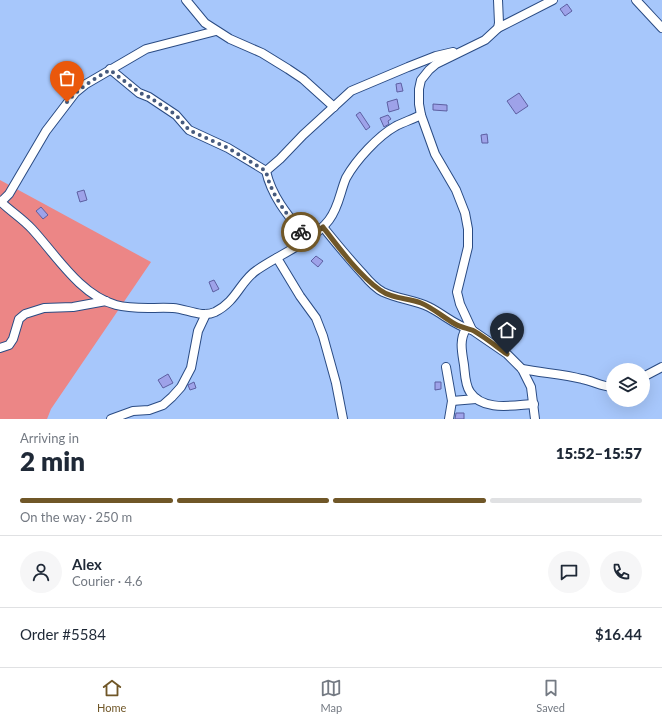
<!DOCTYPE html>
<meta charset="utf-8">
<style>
body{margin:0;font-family:Lato,sans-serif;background:#f6f6f7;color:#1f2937;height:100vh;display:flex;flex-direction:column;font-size:15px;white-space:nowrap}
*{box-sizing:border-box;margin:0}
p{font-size:13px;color:#747a83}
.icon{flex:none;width:22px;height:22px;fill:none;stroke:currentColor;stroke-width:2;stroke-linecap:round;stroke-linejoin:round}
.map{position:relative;height:419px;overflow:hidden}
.drawer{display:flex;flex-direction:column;background:#fff;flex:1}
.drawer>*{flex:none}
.tools{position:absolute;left:606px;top:363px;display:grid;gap:8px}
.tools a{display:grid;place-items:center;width:44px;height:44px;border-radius:50%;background:#fff;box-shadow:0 4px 16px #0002;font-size:20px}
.pin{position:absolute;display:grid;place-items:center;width:34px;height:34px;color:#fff;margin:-41px -17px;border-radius:50% 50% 50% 0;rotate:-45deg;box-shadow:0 0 4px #0007}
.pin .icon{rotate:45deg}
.courier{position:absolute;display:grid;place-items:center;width:40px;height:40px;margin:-20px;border:3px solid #705728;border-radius:50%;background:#fff;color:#222;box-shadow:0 1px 5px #0007}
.headline em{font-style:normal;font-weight:800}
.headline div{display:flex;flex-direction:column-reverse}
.headline{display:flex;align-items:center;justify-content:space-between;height:68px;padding:0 20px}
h1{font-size:26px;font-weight:800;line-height:30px}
.bar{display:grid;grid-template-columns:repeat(4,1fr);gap:6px 4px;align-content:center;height:48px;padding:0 20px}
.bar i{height:5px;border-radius:3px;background:#e0e1e3}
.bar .current{background:#705728}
.bar p{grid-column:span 4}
.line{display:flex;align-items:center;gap:10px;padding:0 20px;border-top:1px solid #e0e1e3}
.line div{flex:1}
.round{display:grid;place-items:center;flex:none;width:42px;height:42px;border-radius:21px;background:#f6f6f7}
.tab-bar{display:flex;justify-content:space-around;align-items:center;height:56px;border-top:1px solid #e0e1e3;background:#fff;font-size:11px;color:#747a83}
.tab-bar a{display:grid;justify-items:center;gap:2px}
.tab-bar .current{color:#705728}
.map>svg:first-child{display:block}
.green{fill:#ec8686}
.building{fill:#9ea2e9;stroke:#5d5fa1}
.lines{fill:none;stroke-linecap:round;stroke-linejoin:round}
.minor-casing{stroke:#2a4b83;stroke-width:10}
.minor{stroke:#fff;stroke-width:8}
.done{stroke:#465a7d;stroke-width:4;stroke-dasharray:0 7.2}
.route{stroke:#705728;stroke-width:5}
</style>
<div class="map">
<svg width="662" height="419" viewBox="0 0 662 419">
<rect width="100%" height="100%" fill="#a7c7fb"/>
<polygon class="green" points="0,180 151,262 51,409 47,419 0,419"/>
<g class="building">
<polygon points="567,4 572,11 565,16 560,9"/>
<polygon points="401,83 403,91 397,92 396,84"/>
<polygon points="519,93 528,106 516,114 507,101"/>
<polygon points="397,99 399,109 389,112 387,102"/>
<polygon points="433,104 447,105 447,111 433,110"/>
<polygon points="360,112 370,127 366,130 356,115"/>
<polygon points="388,115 391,119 388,121 389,124 384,127 380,118"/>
<polygon points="487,134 488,143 482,143 481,135"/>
<polygon points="84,190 87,200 80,202 77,192"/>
<polygon points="41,207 48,215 43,219 36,211"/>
<polygon points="316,256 323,261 318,267 311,261"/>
<polygon points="214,280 219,289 213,292 209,282"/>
<polygon points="168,374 173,383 163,388 158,380"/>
<polygon points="194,382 196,388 190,390 188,385"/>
<polygon points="435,382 441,382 441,389 435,390"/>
<polygon points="456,413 464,413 464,419 455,419"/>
</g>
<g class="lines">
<defs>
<g id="minor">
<polyline points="186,0 205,23 230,39 262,53 288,69 303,79 334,107"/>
<polyline points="498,0 499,23 498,28 485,40 436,64 429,70 421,80 419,89 419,104 421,115 435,154 456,190 465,213 468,229 468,247 457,292 460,304 472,330 507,354 522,369 531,387 535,419"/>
<polyline points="636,0 662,28"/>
<polyline points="498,28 553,0"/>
<polyline points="110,69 139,93 149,97 176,115 189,130 228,148 266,171"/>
<path d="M0 201C10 211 22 218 32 229 56 255 80 295 116 305 134 310 155 307 173 308 187 309 202 318 215 312 237 301 240 281 257 270 280 254 312 242 329 220 339 207 340 192 346 178 356 160 378 136 396 126 404 122 413 119 421 115"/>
<polyline points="1,202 9,194 46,131 75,93 86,84 146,49 216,31"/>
<path d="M323 227C336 243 348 258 363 274 368 280 375 288 383 292 398 299 415 300 429 307 445 315 455 326 472 330"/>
<path d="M307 239C290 218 272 198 266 171L280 159 303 135 351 91 408 67 436 56 453 52"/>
<polyline points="277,258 300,296 316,318 323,336 336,383 343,419"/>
<path d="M466 329C459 340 462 352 464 365 465 373 465 385 470 392 483 412 514 405 534 404"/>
<polyline points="0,348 9,345 13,339 19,319 25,314 44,308 73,307 106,301"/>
<polyline points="446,367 452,401 449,419"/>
<path d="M522 369C542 373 563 374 582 379 593 381 602 387 613 387"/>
<polyline points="643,377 662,367"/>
<polyline points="452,401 476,399"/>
<polyline points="111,419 133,411 149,410 163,405 172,397 181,387 191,368 198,331 206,314"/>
</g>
</defs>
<use href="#minor" class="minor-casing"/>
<use href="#minor" class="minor"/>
</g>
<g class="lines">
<path class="done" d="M67 102C79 88 94 79 110 70L140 93 149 97 176 115 189 130 228 148 266 171C271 195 286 213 301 232"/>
<path class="route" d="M301 232 307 239 323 227C339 248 359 275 380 290 392 299 408 298 421 303 433 308 443 317 455 324 460 327 466 328 472 330 481 334 498 348 507 354"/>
</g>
</svg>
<div class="tools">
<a><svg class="icon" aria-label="layers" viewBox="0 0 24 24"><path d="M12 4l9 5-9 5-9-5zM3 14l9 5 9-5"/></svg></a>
</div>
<div class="pin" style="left:67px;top:102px;background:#ea580c"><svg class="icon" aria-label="bag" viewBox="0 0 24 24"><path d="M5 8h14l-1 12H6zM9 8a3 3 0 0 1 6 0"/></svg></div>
<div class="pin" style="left:507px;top:354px;background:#1f2937"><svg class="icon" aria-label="home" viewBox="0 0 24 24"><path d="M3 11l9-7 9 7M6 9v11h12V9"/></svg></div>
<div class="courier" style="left:301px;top:232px"><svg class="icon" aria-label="bike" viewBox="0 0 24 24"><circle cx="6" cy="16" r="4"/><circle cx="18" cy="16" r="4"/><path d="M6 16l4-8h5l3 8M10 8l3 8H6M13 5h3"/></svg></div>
</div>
<section class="drawer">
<div class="headline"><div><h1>2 min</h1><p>Arriving in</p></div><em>15:52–15:57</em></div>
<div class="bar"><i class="current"></i><i class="current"></i><i class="current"></i><i></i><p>On the way · 250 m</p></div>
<div class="line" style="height:72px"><a class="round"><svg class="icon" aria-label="person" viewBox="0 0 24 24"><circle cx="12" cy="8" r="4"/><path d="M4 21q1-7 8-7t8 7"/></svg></a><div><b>Alex</b><p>Courier · 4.6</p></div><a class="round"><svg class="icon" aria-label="chat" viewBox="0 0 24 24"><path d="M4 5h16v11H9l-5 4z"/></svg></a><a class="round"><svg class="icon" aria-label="phone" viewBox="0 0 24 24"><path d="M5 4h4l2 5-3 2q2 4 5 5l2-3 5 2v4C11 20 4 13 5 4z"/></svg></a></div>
<div class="line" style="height:52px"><div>Order #5584</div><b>$16.44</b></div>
</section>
<nav class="tab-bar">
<a class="current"><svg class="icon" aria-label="home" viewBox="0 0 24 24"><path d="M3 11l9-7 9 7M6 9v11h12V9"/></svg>Home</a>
<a><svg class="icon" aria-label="map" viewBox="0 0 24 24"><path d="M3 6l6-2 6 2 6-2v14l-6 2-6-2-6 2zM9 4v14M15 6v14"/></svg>Map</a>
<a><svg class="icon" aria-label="saved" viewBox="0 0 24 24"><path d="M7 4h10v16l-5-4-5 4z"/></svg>Saved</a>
</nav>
